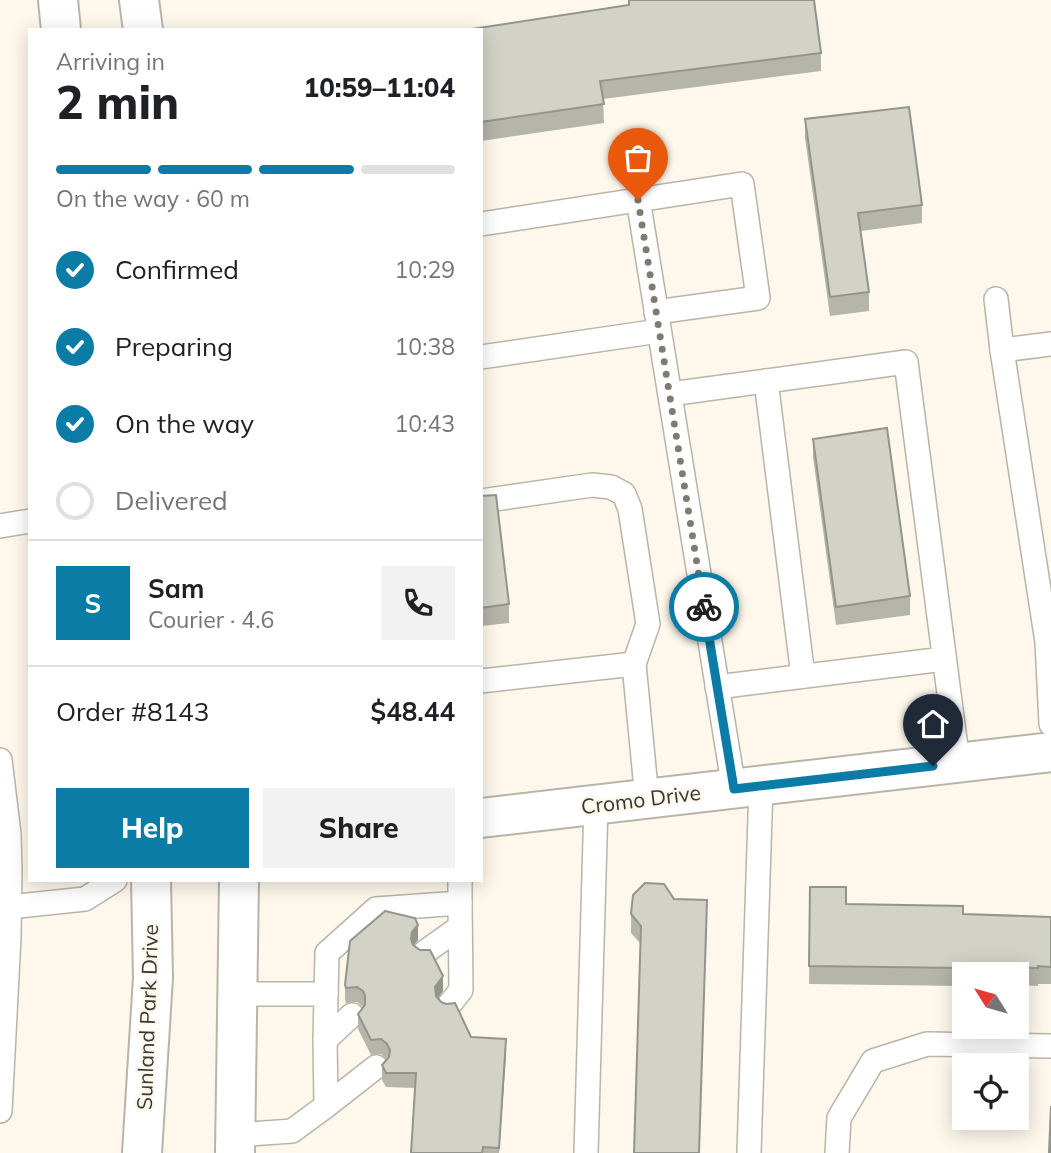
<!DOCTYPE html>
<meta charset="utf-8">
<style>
body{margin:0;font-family:Mulish,sans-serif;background:#f2f2f2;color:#202124;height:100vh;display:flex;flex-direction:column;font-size:26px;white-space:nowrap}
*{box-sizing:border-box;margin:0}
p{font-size:23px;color:#757577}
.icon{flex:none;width:38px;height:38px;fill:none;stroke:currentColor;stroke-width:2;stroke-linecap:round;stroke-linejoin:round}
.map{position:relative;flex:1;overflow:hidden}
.panel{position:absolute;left:28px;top:28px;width:455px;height:854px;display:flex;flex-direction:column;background:#fff;border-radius:0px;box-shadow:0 4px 18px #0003}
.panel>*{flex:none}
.needle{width:46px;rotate:307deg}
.buttons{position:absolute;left:952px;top:962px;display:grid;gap:14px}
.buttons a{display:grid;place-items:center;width:77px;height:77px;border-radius:0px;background:#fff;box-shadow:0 4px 18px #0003;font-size:35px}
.pin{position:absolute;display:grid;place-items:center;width:60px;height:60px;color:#fff;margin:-72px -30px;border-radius:50% 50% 50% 0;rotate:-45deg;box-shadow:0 0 7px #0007}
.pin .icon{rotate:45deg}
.courier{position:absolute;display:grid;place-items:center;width:70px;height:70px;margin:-35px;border:5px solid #0a7ca5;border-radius:50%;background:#fff;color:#222;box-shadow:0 2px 9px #0007}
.summary em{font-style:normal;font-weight:800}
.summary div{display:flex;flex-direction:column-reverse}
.summary{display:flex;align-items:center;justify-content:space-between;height:119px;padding:0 28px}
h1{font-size:46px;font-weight:800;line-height:52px}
.bar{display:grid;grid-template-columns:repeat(4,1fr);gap:10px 7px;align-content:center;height:84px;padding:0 28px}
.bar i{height:9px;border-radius:5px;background:#e0e0e0}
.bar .selected{background:#0a7ca5}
.bar p{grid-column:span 4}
.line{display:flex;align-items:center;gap:18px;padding:0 28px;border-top:2px solid #e0e0e0}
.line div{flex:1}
.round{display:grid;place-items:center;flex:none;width:74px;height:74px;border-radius:0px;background:#f2f2f2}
ol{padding:0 28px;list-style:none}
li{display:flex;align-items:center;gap:21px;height:77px}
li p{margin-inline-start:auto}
li .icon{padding:7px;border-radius:50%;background:#0a7ca5;color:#fff;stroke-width:4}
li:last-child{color:#757577}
li i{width:38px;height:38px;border:4px solid #e0e0e0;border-radius:50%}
.cta{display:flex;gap:14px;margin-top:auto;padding:14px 28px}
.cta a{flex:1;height:80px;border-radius:0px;background:#0a7ca5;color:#fff;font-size:28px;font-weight:800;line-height:80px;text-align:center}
.cta a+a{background:#f2f2f2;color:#202124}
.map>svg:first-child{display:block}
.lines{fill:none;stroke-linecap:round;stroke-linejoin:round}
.service-casing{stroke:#bab4a8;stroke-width:26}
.tertiary-casing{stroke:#bab4a8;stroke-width:42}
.secondary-casing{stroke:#bab4a8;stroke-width:42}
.service{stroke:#fff;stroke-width:23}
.tertiary{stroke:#fff;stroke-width:38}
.secondary{stroke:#fff;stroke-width:38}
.wall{fill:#b5b5aa}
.shaded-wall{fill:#93948b}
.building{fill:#d2d3c6;stroke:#93948b;stroke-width:2}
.done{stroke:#7e7b73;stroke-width:7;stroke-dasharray:0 12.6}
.route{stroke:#0a7ca5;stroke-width:9}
.labels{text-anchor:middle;stroke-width:5;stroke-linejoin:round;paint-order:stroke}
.street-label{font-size:21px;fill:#393732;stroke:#fef8ec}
</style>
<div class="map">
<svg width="1051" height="1153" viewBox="0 0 1051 1153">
<rect width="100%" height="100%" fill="#fef8ec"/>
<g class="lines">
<defs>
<g id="service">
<polyline points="638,199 734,789"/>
<polyline points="481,224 742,184 758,298 656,312"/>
<polyline points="996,299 1002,350 1047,642 1051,724"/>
<polyline points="1002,350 1051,344"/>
<polyline points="481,357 659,331"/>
<polyline points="766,381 803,676"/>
<polyline points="670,394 906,362 958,763"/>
<polyline points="481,501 592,485 611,487 624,494 630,509 648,624 634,664"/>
<polyline points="0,526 30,521"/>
<polyline points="481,681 634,664 647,799"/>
<polyline points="717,687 944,659"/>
<polyline points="0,760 9,834 10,870 9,937 0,1111"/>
<polyline points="0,904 9,907 85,899 115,880"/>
<polyline points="425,952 460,927"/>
<polyline points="238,994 326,994"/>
<polyline points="449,1005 461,990 460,903"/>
<polyline points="325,1040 352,1015"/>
<polyline points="326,1106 376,1067"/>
<polyline points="236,1135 292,1131 326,1106 325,1040 327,953 376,909 460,903 460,880"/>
<polyline points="586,1153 596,805"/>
<polyline points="749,1153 761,786"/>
<polyline points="837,1153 839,1118 873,1061 927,1044 1051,1046"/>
</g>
<polyline id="tertiary" points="481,818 1051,752"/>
<g id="secondary">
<polyline points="58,0 61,30"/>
<polyline points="139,0 143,30"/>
<polyline points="142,1153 153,978 151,880"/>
<polyline points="235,1153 239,880"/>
</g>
</defs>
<use href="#service" class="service-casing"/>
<use href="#tertiary" class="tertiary-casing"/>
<use href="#secondary" class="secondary-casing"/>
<use href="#service" class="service"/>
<use href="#tertiary" class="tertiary"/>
<use href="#secondary" class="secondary"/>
</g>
<g class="wall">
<polygon points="629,0 821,53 821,71 603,99 604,123 481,141 481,30 629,5"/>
<polygon points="805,119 922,205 922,223 861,231 869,292 869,311 830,316 805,138"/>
<polygon points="813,439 910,596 910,615 836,625 813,457"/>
<polygon points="481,496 509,604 509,623 481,626"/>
<polygon points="810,887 846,904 963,914 1051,917 1051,984 1038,984 1038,986 1017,985 1017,975 964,975 964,984 962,984 962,986 809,984"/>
<polygon points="674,899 707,918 640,943 631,933 631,914"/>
<polygon points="418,940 414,945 443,991 438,998 471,1037 506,1054 499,1153 411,1153 415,1088 386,1087 382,1080 382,1065 387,1059 381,1054 371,1055 358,1029 358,1014 363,1007 357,1002 346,1003 345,1000 345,985"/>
</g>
<g class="shaded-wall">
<polygon points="707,900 707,918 699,1153"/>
<polygon points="418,925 418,940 412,947 412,932"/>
<polygon points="443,976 443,991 435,1002 435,987"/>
<polygon points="506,1039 506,1054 499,1153 499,1148"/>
</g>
<g class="building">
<polygon points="629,0 814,0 821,53 600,81 604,104 481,122 481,30 465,30 629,5"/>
<polygon points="909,107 922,205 858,213 869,292 830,297 805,119"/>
<polygon points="887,428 910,596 836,607 813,439"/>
<polygon points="496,495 509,604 481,608 481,496"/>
<polygon points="645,883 664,884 674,899 707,900 699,1153 634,1153 641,926 631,914 633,895"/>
<polygon points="810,887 846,887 846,904 963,906 963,914 1051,917 1051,967 1038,966 1038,968 962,966 962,968 809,966"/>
<polygon points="385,911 415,918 418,925 412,932 411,939 413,945 420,950 430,950 443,976 435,987 436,996 441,1002 446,1004 455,1003 471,1037 506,1039 499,1148 483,1147 482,1153 411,1153 416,1073 386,1073 382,1065 389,1057 390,1050 387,1044 381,1039 371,1040 358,1014 365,1005 365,996 363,991 357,987 346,988 345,985 350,941"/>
<polygon points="1051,1106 1051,1153 1049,1153"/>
</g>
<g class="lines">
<polyline class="done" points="638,200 704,607"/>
<polyline class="route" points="704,607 734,789 933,766"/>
</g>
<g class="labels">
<g class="street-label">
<text transform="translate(641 800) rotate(-7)" y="7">Cromo Drive</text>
<text transform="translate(148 1017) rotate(-88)" y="7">Sunland Park Drive</text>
</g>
</g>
</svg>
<div class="buttons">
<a><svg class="needle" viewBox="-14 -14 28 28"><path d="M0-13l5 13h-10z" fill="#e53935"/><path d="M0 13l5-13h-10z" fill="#757577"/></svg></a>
<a><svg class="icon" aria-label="locate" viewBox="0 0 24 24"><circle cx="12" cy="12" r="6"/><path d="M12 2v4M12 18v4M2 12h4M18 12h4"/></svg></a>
</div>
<div class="pin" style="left:638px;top:200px;background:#ea580c"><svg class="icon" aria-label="bag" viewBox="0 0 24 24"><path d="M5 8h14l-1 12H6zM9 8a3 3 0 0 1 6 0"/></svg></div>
<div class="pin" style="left:933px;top:766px;background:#1f2937"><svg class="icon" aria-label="home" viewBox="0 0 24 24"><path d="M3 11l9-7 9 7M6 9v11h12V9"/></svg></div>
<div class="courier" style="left:704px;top:607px"><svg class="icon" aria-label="bike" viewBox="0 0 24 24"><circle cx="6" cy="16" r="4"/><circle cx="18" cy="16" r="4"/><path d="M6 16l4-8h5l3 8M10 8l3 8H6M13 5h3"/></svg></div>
<section class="panel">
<div class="summary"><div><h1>2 min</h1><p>Arriving in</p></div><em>10:59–11:04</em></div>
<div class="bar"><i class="selected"></i><i class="selected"></i><i class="selected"></i><i></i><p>On the way · 60 m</p></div>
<ol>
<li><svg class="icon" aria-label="check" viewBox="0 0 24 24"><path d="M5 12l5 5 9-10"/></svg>Confirmed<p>10:29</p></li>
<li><svg class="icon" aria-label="check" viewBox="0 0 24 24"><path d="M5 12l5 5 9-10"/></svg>Preparing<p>10:38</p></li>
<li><svg class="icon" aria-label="check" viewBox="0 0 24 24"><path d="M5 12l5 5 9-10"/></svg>On the way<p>10:43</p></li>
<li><i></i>Delivered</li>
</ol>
<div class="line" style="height:126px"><b class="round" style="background:#0a7ca5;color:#fff">S</b><div><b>Sam</b><p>Courier · 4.6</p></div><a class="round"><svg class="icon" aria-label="phone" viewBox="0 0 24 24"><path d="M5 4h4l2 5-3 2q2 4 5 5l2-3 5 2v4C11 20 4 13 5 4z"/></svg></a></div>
<div class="line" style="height:91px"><div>Order #8143</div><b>$48.44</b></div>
<div class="cta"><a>Help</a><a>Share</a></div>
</section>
</div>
